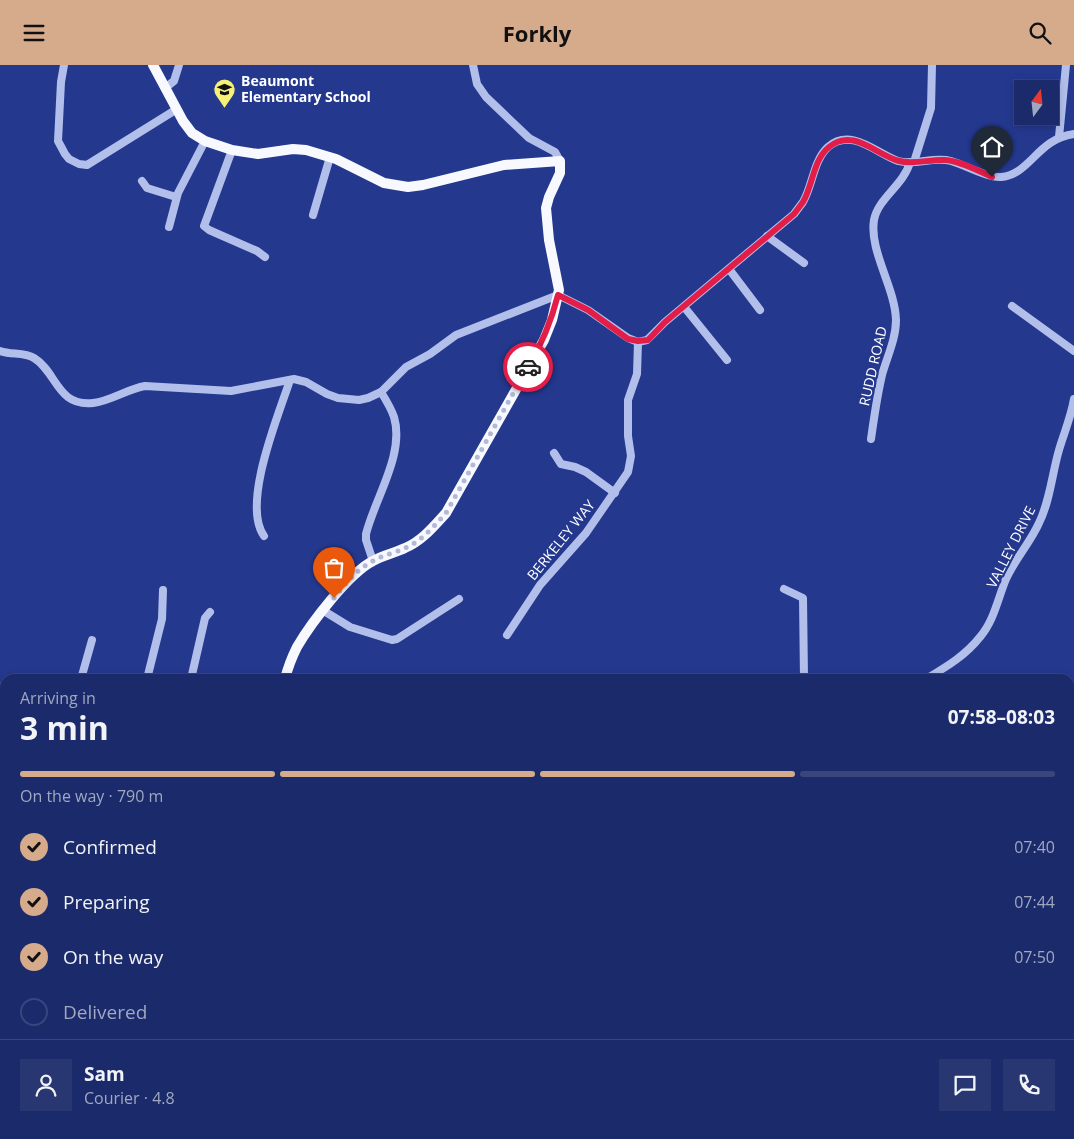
<!DOCTYPE html>
<meta charset="utf-8">
<style>
body{margin:0;font-family:"Open Sans",sans-serif;background:#283672;color:#f1f3f6;height:100vh;display:flex;flex-direction:column;font-size:19px;white-space:nowrap}
*{box-sizing:border-box;margin:0}
p{font-size:16px;color:#a0a7c1}
.icon{flex:none;width:28px;height:28px;fill:none;stroke:currentColor;stroke-width:2;stroke-linecap:round;stroke-linejoin:round}
.map{position:relative;flex:1;overflow:hidden}
.drawer{position:absolute;left:0px;top:609px;width:1075px;height:466px;display:flex;flex-direction:column;background:#1b2a6a;border-radius:15px 15px 0 0;box-shadow:0 2px 8px #0003,0 0 0 1px #39467e}
.drawer>*{flex:none}
.needle{width:32px;rotate:15deg}
.fabs{position:absolute;left:1014px;top:15px;display:grid;gap:10px}
.fabs a{display:grid;place-items:center;width:45px;height:45px;border-radius:0px;background:#1b2a6a;box-shadow:0 2px 8px #0003,0 0 0 1px #39467e;font-size:25px}
.pin{position:absolute;display:grid;place-items:center;width:42px;height:42px;color:#fff;margin:-51px -21px;border-radius:50% 50% 50% 0;rotate:-45deg;box-shadow:0 0 5px #0007}
.pin .icon{rotate:45deg}
.courier{position:absolute;display:grid;place-items:center;width:50px;height:50px;margin:-25px;border:4px solid #e11d48;border-radius:50%;background:#fff;color:#222;box-shadow:0 1px 6px #0007}
.summary em{font-style:normal;font-weight:700}
.summary div{display:flex;flex-direction:column-reverse}
.summary{display:flex;align-items:center;justify-content:space-between;height:85px;padding:0 20px}
h1{font-size:32px;font-weight:700;line-height:38px}
.bar{display:grid;grid-template-columns:repeat(4,1fr);gap:8px 5px;align-content:center;height:60px;padding:0 20px}
.bar i{height:6px;border-radius:4px;background:#39467e}
.bar .on{background:#d6ab8b}
.bar p{grid-column:span 4}
.line{display:flex;align-items:center;gap:12px;padding:0 20px;border-top:1px solid #39467e}
.line div{flex:1}
.round{display:grid;place-items:center;flex:none;width:52px;height:52px;border-radius:0px;background:#283672}
ol{padding:0 20px;list-style:none}
li{display:flex;align-items:center;gap:15px;height:55px}
li p{margin-inline-start:auto}
li .icon{padding:5px;border-radius:50%;background:#d6ab8b;color:#111;stroke-width:4}
li:last-child{color:#a0a7c1}
li i{width:28px;height:28px;border:2px solid #39467e;border-radius:50%}
header{display:flex;justify-content:space-between;align-items:center;height:65px;padding:0 20px;background:#d6ab8b;color:#111;font-size:22px;font-weight:700}
.map>svg:first-child{display:block}
.lines{fill:none;stroke-linecap:round;stroke-linejoin:round}
.minor{stroke:#b3bfeb;stroke-width:8}
.major{stroke:#f8f9ff;stroke-width:10}
.done{stroke:#b2b9d7;stroke-width:5;stroke-dasharray:0 9}
.route{stroke:#e11d48;stroke-width:6}
.labels{text-anchor:middle;stroke-width:4.5;stroke-linejoin:round;paint-order:stroke}
.poi-label{font-size:14px;font-weight:bold;fill:#fff;stroke:#24388e;text-anchor:start}
.street-label{font-size:14px;fill:#fff;stroke:#24388e}
</style>
<header><svg class="icon" aria-label="menu" viewBox="0 0 24 24"><path d="M4 6h16M4 12h16M4 18h16"/></svg>Forkly<svg class="icon" aria-label="search" viewBox="0 0 24 24"><circle cx="10" cy="10" r="6"/><path d="M15 15l6 6"/></svg></header>
<div class="map">
<svg width="1074" height="1074" viewBox="0 0 1074 1074">
<rect width="100%" height="100%" fill="#24388e"/>
<g class="lines">
<g class="minor">
<polyline points="64,0 61,17 58,76 65,89 69,94 79,99 87,100 177,44"/>
<polyline points="473,0 477,19 486,32 529,73 555,87 560,96"/>
<polyline points="165,23 174,16 179,0"/>
<polyline points="1059,72 1066,0"/>
<polyline points="232,85 204,161 209,165 257,186 265,192"/>
<polyline points="914,97 931,43 932,0"/>
<polyline points="142,116 147,123 176,132"/>
<polyline points="313,150 330,92"/>
<polyline points="169,162 178,128 205,76"/>
<polyline points="767,171 804,198"/>
<polyline points="729,204 760,245"/>
<polyline points="1012,241 1074,286"/>
<polyline points="685,243 727,295"/>
<path d="M0 286C11 290 24 287 34 293 57 307 57 342 93 338 111 336 127 324 145 321L231 326 294 314 306 317 327 329 338 333 359 335 368 333 381 327 406 302 430 289 456 270 558 230 588 245 628 273 638 277 647 275 665 257 794 149C797 145 800 141 803 137 813 120 813 96 828 82 851 62 876 88 898 96 915 101 934 91 951 96 965 100 987 113 1001 112 1031 109 1037 74 1074 69"/>
<path d="M871 374C874 353 877 331 882 310 887 292 896 274 896 255 895 222 869 186 874 155 878 133 904 120 910 97"/>
<polyline points="554,388 561,399 575,402 586,407 615,428"/>
<path d="M264 471C241 439 279 349 290 315"/>
<path d="M373 496 366 475V469C375 433 405 389 394 352 391 343 386 335 381 327"/>
<polyline points="784,524 803,533 804,614"/>
<polyline points="324,546 350,562 392,575 397,574 459,534"/>
<polyline points="507,570 540,520 586,468 628,407 631,391 628,371 628,335 637,309 638,277"/>
<polyline points="81,614 92,575"/>
<polyline points="147,614 162,554 163,525"/>
<polyline points="191,614 205,553 210,547"/>
<path d="M926 614C946 602 965 591 980 572 994 556 998 533 1006 514 1015 494 1030 478 1039 458 1050 436 1052 409 1059 385 1064 368 1071 352 1074 334"/>
<polyline points="0,973 5,968"/>
<polyline points="71,1074 74,1070"/>
<polyline points="270,1074 271,1070"/>
<path d="M549 1074C563 1070 574 1070 588 1074"/>
<polyline points="679,1074 680,1070"/>
<polyline points="737,1074 738,1070"/>
<polyline points="828,1074 829,1070"/>
<polyline points="930,1074 930,1070"/>
<polyline points="968,1074 969,1070"/>
</g>
<g class="major">
<path d="M153 0 183 56 192 68 205 76 232 85 258 89 293 84 306 85 336 94 384 118 408 122 423 120 504 100 560 96V108L549 132 546 143 549 175 559 225 552 255 544 275 446 448C434 461 422 476 405 483 395 488 383 490 373 496 349 508 311 558 297 582 292 592 288 602 285 614"/>
<polyline points="0,623 5,622"/>
<polyline points="1070,897 1074,898"/>
</g>
</g>
<g class="lines">
<path class="done" d="M334 533C345 519 357 504 373 496 383 490 395 488 405 483 422 476 434 461 446 448L528 302"/>
<path class="route" d="M528 302C542 279 551 257 558 230L588 245 628 274 638 276 648 275 665 257 794 149C797 145 800 141 803 137 813 120 813 95 829 82 853 62 876 90 899 96 914 100 930 94 945 95 961 96 978 106 992 112"/>
</g>
<defs>
<symbol id="school-pin" viewBox="-11 -11 22 30"><path d="M0 17L-7.5 6A9.5 9.5 0 1 1 7.5 6Z" fill="#f6f076" stroke="#24388e"/><path d="M0-5L7-2L0 1L-7-2ZM-4 1L0 2.5L4 1V4Q0 6-4 4Z" fill="#111"/></symbol>
</defs>
<g fill-rule="evenodd">
<use href="#school-pin" x="212" y="12" width="25" height="34"/>
</g>
<g class="labels">
<g class="poi-label">
<text x="241" y="21">Beaumont<tspan x="241" dy="16">Elementary School</tspan></text>
</g>
<g class="street-label">
<text transform="translate(873 301) rotate(-77)" y="5">RUDD ROAD</text>
<text transform="translate(561 475) rotate(-51)" y="5">BERKELEY WAY</text>
<text transform="translate(1011 482) rotate(-63)" y="5">VALLEY DRIVE</text>
</g>
</g>
</svg>
<div class="fabs">
<a><svg class="needle" viewBox="-14 -14 28 28"><path d="M0-13l5 13h-10z" fill="#e53935"/><path d="M0 13l5-13h-10z" fill="#a0a7c1"/></svg></a>
</div>
<div class="pin" style="left:334px;top:533px;background:#ea580c"><svg class="icon" aria-label="bag" viewBox="0 0 24 24"><path d="M5 8h14l-1 12H6zM9 8a3 3 0 0 1 6 0"/></svg></div>
<div class="pin" style="left:992px;top:112px;background:#1f2937"><svg class="icon" aria-label="home" viewBox="0 0 24 24"><path d="M3 11l9-7 9 7M6 9v11h12V9"/></svg></div>
<div class="courier" style="left:528px;top:302px"><svg class="icon" aria-label="car" viewBox="0 0 24 24"><path d="M5 17H2v-5l4-1 3-4h7l3 4 3 1v5h-3M9 17h6M6 11h13"/><circle cx="7" cy="17" r="2"/><circle cx="17" cy="17" r="2"/></svg></div>
<section class="drawer">
<div class="summary"><div><h1>3 min</h1><p>Arriving in</p></div><em>07:58–08:03</em></div>
<div class="bar"><i class="on"></i><i class="on"></i><i class="on"></i><i></i><p>On the way · 790 m</p></div>
<ol>
<li><svg class="icon" aria-label="check" viewBox="0 0 24 24"><path d="M5 12l5 5 9-10"/></svg>Confirmed<p>07:40</p></li>
<li><svg class="icon" aria-label="check" viewBox="0 0 24 24"><path d="M5 12l5 5 9-10"/></svg>Preparing<p>07:44</p></li>
<li><svg class="icon" aria-label="check" viewBox="0 0 24 24"><path d="M5 12l5 5 9-10"/></svg>On the way<p>07:50</p></li>
<li><i></i>Delivered</li>
</ol>
<div class="line" style="height:90px"><a class="round"><svg class="icon" aria-label="person" viewBox="0 0 24 24"><circle cx="12" cy="8" r="4"/><path d="M4 21q1-7 8-7t8 7"/></svg></a><div><b>Sam</b><p>Courier · 4.8</p></div><a class="round"><svg class="icon" aria-label="chat" viewBox="0 0 24 24"><path d="M4 5h16v11H9l-5 4z"/></svg></a><a class="round"><svg class="icon" aria-label="phone" viewBox="0 0 24 24"><path d="M5 4h4l2 5-3 2q2 4 5 5l2-3 5 2v4C11 20 4 13 5 4z"/></svg></a></div>
</section>
</div>
